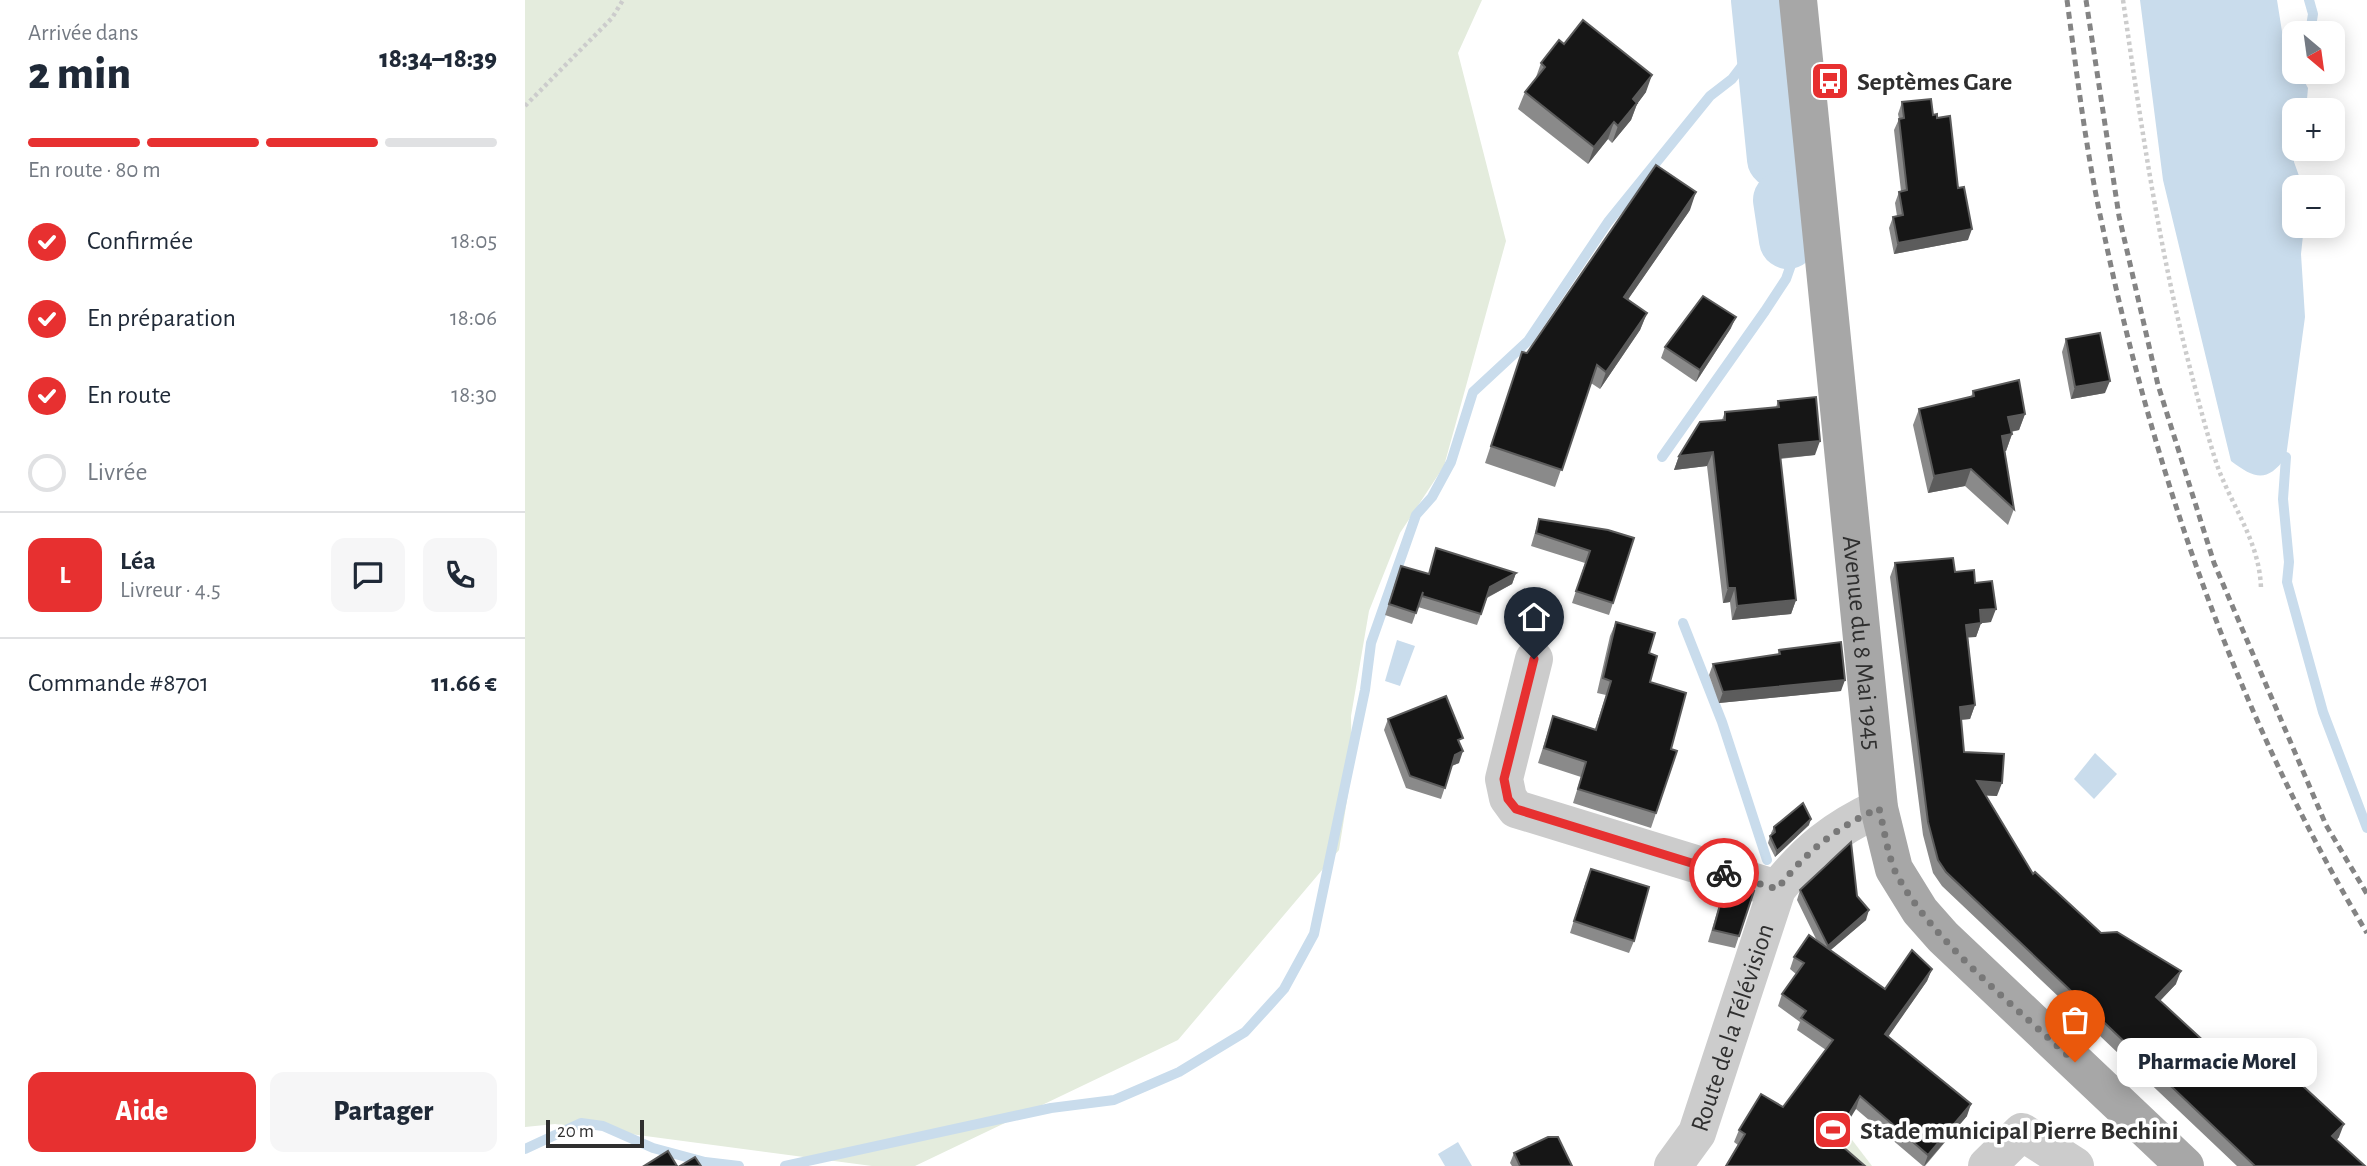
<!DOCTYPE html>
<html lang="fr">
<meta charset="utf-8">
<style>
body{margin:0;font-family:"Alegreya Sans",sans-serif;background:#f6f6f7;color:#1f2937;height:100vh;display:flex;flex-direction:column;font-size:26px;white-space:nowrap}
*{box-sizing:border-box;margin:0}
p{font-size:23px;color:#747a83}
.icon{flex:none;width:38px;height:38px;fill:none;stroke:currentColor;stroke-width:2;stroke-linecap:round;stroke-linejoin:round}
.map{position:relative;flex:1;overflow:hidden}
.details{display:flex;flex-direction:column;background:#fff;width:525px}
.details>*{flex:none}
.needle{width:46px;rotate:151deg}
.buttons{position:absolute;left:1757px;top:21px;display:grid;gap:14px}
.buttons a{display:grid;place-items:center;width:63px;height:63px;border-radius:14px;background:#fff;box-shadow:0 4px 18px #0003;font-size:35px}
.scale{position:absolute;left:21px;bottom:18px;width:98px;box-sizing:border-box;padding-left:7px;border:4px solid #2f2f2f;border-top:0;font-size:19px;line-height:24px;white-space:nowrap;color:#2f2f2f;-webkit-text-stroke:5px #fff;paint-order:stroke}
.pin{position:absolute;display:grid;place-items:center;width:60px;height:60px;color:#fff;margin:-72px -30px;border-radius:50% 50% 50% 0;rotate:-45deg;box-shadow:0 0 7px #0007}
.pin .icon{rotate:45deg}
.courier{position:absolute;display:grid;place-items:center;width:70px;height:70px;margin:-35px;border:5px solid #e73030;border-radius:50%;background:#fff;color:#222;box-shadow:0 2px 9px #0007}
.bubble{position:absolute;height:49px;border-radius:14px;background:#fff;box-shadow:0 4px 18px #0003;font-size:23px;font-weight:800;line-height:49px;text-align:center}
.head em{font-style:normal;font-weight:800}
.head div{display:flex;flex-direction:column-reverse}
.head{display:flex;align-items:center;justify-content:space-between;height:119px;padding:0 28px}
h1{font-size:46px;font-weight:800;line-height:52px}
.bar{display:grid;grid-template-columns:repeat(4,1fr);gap:10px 7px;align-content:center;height:84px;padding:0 28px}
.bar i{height:9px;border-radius:5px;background:#e0e1e3}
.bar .selected{background:#e73030}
.bar p{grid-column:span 4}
.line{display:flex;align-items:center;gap:18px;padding:0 28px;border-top:2px solid #e0e1e3}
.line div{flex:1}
.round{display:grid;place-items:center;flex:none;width:74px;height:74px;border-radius:14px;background:#f6f6f7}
ol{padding:0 28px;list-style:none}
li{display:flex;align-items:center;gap:21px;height:77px}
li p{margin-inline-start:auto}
li .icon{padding:7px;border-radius:50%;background:#e73030;color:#fff;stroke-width:4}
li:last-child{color:#747a83}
li i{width:38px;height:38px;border:4px solid #e0e1e3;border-radius:50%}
.button{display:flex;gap:14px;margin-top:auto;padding:14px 28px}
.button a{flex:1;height:80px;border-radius:14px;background:#e73030;color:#fff;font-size:28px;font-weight:800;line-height:80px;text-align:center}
.button a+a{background:#f6f6f7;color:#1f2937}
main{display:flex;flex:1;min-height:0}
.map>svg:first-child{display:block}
.green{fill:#e4ecdd}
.water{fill:#c9dcec}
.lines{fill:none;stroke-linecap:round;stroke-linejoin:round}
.stream{stroke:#c9dcec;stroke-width:10}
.river{stroke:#c9dcec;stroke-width:58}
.path{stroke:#ccc;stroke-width:4.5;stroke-dasharray:3.5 3.5;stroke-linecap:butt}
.minor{stroke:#ccc;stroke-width:38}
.major{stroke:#a7a7a7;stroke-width:38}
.rail{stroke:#848484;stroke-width:5;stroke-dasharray:7 5;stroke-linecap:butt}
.wall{fill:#8a8a8a}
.shaded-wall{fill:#5c5c5c}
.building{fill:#161616;stroke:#5c5c5c;stroke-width:2}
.done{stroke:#787878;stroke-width:7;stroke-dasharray:0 12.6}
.route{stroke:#e73030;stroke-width:9}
.labels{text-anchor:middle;stroke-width:7;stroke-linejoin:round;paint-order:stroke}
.poi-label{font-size:26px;font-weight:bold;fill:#2f2f2f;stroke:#fff;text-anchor:start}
.street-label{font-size:26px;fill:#2f2f2f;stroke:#fff}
</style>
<main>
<section class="details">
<div class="head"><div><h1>2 min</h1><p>Arrivée dans</p></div><em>18:34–18:39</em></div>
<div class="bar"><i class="selected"></i><i class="selected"></i><i class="selected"></i><i></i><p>En route · 80 m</p></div>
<ol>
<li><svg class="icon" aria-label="check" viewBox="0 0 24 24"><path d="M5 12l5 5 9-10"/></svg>Confirmée<p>18:05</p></li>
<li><svg class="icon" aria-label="check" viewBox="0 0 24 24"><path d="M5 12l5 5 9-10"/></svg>En préparation<p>18:06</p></li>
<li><svg class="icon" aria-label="check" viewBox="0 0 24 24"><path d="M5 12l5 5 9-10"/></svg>En route<p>18:30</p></li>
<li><i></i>Livrée</li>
</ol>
<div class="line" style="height:126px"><b class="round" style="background:#e73030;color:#fff">L</b><div><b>Léa</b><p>Livreur · 4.5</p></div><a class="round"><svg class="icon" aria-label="chat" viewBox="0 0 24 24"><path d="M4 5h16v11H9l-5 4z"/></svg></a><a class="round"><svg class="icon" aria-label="phone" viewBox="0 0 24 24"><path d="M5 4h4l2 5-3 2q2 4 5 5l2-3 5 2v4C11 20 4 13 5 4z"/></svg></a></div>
<div class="line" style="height:91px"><div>Commande #8701</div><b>11.66 €</b></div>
<div class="button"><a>Aide</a><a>Partager</a></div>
</section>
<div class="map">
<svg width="1842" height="1166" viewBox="0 0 1842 1166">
<rect width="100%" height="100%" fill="#fff"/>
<g class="green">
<polygon points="0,0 957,0 933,53 981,241 919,466 875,533 844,611 826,716 827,769 814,850 653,1040 390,1166 347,1166 30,1124 0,1127"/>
<polygon points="1308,1115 1347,1166 1275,1166"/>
</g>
<g class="water">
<path d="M1615 0H1752L1759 44 1769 62V72H1774L1783 88 1781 110H1769V162L1778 187H1769V226H1779L1776 254 1780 317 1761 457C1742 483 1730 479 1706 461L1638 180Z"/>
<polygon points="872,640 890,646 875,686 860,681"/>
<polygon points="1570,753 1592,774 1569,799 1549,779"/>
<polygon points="933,1142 947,1166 920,1166 913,1154"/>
</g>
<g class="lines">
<g class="stream">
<polyline points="1784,0 1788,14 1785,33"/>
<polyline points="1767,58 1769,55"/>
<polyline points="1137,457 1240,311 1261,279 1267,262"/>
<polyline points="1761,457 1758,499 1764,562 1762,582 1798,712 1842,828"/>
<polyline points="1158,623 1197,722 1242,860"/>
<polyline points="0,1149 56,1123 78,1126 128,1148 180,1162 214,1166"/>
<polyline points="260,1166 526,1108 589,1100 654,1072 720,1032 759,989 789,934 840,690 846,643 891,515 907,497 926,462 948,392 1003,341 1083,222 1185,96 1207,79 1239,37"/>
</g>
<g class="river">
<polyline points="1235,0 1251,159"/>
<polyline points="1257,200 1263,240"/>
</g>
<g class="path">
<path d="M1598 0C1616 125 1634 249 1666 372 1674 403 1682 434 1692 465 1707 507 1735 542 1736 589"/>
<polyline points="0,106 87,18 98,0"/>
</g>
<g class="minor">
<polyline points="1009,659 979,779 983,798 991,809 1252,889"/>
<path id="s1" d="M1148 1166 1172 1133 1252 889C1282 851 1309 829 1354 808"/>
<polyline points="1462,1166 1497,1132 1550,1166"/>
</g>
<path class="major" id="s2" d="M1273 0 1354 808 1369 869 1395 911 1418 937 1660 1166"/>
<g class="rail">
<path d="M1542 0C1552 75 1561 151 1577 224 1628 471 1712 717 1842 933"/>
<polyline points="1561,0 1594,216 1633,385 1689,563 1801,825 1842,894"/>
</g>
</g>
<g class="wall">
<polygon points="1039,44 1121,92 1112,104 1106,120 1087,143 1083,139 1063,164 993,109 1000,92 1010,80 1016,63"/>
<polygon points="1377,102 1408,115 1412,118 1433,188 1443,240 1369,254 1364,228 1368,217 1372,216 1370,203 1374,192 1376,191 1369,130 1374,119 1373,114"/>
<polygon points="1165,210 1103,299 1122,313 1115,330 1075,389 1066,383 1030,487 960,463 997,352 1002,353"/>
<polygon points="1206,328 1171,382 1136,358 1140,347"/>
<polygon points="1541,339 1580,393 1546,399 1537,352"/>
<polygon points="1448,391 1500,414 1494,430 1486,432 1487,434 1481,451 1480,451 1489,509 1483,525 1440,486 1403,493 1388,425 1394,409 1446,397"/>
<polygon points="1253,401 1290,455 1255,459 1271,600 1266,614 1207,620 1205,602 1198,603 1182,466 1149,470 1154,456 1197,420 1200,412 1251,407"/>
<polygon points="1014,519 1083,530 1088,603 1084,615 1047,603 1060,563 1006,546"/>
<polygon points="1370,563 1430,572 1450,583 1466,622 1456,623 1451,637 1443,637 1450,705 1445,719 1436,720 1439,752 1472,796 1461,795 1508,874 1576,933 1651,984 1635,1001 1696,1057 1733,1085 1814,1137 1812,1140 1840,1166 1712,1166 1417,886 1408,873 1398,835 1365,577"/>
<polygon points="991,573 987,584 962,598 952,625 893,607 887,624 860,615 872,577 903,574"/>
<polygon points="1091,622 1124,653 1125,682 1146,749 1152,751 1126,828 1048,803 1056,777 1013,763 1028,716 1070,729 1081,695 1072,693 1085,636"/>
<polygon points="1254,650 1316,691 1194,703 1184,675 1188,664 1253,654"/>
<polygon points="863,719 935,745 934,763 927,766 916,799 881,788 859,730"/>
<polygon points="1284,825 1250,857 1243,843 1245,836 1247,835 1246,833 1249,827"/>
<polygon points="1061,881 1109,941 1104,953 1045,933"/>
<polygon points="1201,883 1229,891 1210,948 1183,942"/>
<polygon points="1275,890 1332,896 1341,920 1305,950 1360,989 1407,969 1402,981 1363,1036 1442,1116 1400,1166 1398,1166 1331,1109 1213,1145 1209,1142 1214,1130 1258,1107 1301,1050 1272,1030 1275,1022 1253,1006 1257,994 1271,974 1265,969 1269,957 1292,941 1272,900"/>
<polygon points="989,1153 1047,1166 987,1166 985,1163"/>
</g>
<g class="shaded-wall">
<polygon points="1127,75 1121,92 1112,104 1106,120 1087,143 1093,126 1108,99"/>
<polygon points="1089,122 1083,139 1063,164 1069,147"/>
<polygon points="1171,192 1165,210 1093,314 1099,297"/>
<polygon points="1447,229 1443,240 1369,254 1373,243"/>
<polygon points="1122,313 1115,330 1075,389 1081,372"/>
<polygon points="1211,317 1206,328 1171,382 1175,370"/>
<polygon points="1585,381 1580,393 1546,399 1550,387"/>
<polygon points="1500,414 1494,430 1477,433 1483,417"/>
<polygon points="1487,434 1481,451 1471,452 1477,436"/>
<polygon points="1295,441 1290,455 1248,459 1254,445"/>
<polygon points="1188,452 1182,466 1149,470 1154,456"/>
<polygon points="1446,469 1440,486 1403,493 1409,476"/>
<polygon points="991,573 987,584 961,598 965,587"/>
<polygon points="1203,588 1210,588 1205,602 1198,603"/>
<polygon points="1271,600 1266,614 1207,620 1212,606"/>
<polygon points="1471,609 1466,622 1450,624 1455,610"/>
<polygon points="1456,623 1451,637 1436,638 1441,625"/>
<polygon points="1320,680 1316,691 1194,703 1198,692"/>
<polygon points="1450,705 1445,719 1430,720 1435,707"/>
<polygon points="938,751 934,763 926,766 930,755"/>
<polygon points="1452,781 1477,783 1472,796 1447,795"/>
<polygon points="1286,819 1284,825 1250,857 1252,851"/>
<polygon points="1344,910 1341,920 1300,955 1303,946"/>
<polygon points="1407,969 1402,981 1356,1047 1360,1034"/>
<polygon points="1656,971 1651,984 1626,1010 1631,997"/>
<polygon points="1335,1096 1331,1109 1305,1151 1309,1139"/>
<polygon points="1446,1104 1442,1116 1399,1166 1403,1155"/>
<polygon points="1819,1124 1814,1137 1803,1149 1807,1136"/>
</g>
<g class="building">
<polygon points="1058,20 1127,75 1108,99 1112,103 1093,126 1089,122 1069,147 1000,92 1020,67 1016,63 1034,40 1039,44"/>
<polygon points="1406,99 1408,115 1412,114 1412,118 1425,116 1433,188 1439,187 1447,229 1373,243 1368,217 1378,215 1374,192 1382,190 1374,119 1379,118 1377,102"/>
<polygon points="1131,165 1171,192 1099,297 1122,313 1081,372 1072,365 1037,470 966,446 997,352 1002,353"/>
<polygon points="1178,296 1211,317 1175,370 1140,347"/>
<polygon points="1575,333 1585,381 1550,387 1541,339"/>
<polygon points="1494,380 1500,414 1483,417 1487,434 1477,436 1489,509 1446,469 1409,476 1394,409 1449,396 1448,391"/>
<polygon points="1291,397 1295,441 1254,445 1271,600 1212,606 1210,588 1203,588 1188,452 1154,456 1175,422 1200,420 1200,412 1254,407 1253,401"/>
<polygon points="1014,519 1083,530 1109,538 1088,603 1051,591 1065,551 1011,533"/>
<polygon points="911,548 991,573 965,587 956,614 897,596 898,592 891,613 864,604 876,566 904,574"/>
<polygon points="1428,558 1430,572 1449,570 1450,583 1467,581 1471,609 1455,610 1456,623 1441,625 1450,705 1435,707 1439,752 1479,754 1477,783 1452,781 1508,874 1510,872 1576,933 1592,932 1656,971 1631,997 1696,1057 1700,1053 1733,1085 1754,1064 1819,1124 1807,1136 1840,1166 1730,1166 1421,872 1413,860 1403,822 1370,563"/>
<polygon points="1091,622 1130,633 1124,653 1132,656 1125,682 1161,693 1146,749 1152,751 1131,813 1053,789 1061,762 1019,748 1028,716 1071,730 1086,681 1078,678"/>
<polygon points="1316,642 1320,680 1198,692 1188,664 1255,654 1254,650"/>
<polygon points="921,696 938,738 933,740 938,751 930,755 920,788 885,776 863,719"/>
<polygon points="1278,803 1286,819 1252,851 1245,836 1250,832 1249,827"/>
<polygon points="1326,842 1332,896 1344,910 1303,946 1275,890"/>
<polygon points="1066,869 1124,887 1109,941 1049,921"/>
<polygon points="1201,883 1229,891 1214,936 1188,930"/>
<polygon points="1284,935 1360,989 1387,950 1407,969 1360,1034 1446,1104 1403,1155 1335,1096 1309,1139 1340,1166 1201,1166 1220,1134 1214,1130 1236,1094 1258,1107 1308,1040 1276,1018 1281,1011 1257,994 1279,963 1269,957"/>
<polygon points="1023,1137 1033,1137 1047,1166 995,1166 989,1153"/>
<polygon points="143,1151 152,1166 119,1166"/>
<polygon points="170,1157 176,1166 155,1166"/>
</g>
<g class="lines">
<path class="done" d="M1199 873 1252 889C1282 851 1309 829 1354 808 1359 828 1362 852 1370 871 1404 939 1493 1009 1550 1062"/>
<polyline class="route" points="1009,659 979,779 983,799 991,809 1199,873"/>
</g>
<defs>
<symbol id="bus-square" viewBox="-11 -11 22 22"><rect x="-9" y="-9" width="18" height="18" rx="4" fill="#e73030" stroke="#fff"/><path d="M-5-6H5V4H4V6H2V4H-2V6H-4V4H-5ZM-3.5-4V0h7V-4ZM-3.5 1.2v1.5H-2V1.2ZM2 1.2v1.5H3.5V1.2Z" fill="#fff"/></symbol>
<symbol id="stadium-square" viewBox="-11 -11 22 22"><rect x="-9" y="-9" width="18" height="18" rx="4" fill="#e73030" stroke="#fff"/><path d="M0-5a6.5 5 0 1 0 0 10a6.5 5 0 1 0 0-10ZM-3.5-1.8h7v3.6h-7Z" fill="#fff"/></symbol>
</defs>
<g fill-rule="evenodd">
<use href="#bus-square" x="1283" y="59" width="44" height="44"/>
<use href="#stadium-square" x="1286" y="1108" width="44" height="44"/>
</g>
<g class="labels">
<g class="poi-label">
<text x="1332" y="90">Septèmes Gare</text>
<text x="1335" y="1139">Stade municipal Pierre Bechini</text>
</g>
<g class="street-label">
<text dy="9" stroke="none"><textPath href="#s2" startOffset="646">Avenue du 8 Mai 1945</textPath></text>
<text dy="9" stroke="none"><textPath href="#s1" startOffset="152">Route de la Télévision</textPath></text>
</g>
</g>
</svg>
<div class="buttons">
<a><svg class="needle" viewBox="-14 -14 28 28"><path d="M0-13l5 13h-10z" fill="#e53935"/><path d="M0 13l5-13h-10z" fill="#747a83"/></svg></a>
<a>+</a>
<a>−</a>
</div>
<div class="scale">20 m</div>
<div class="pin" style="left:1550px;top:1062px;background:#ea580c"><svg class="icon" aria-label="bag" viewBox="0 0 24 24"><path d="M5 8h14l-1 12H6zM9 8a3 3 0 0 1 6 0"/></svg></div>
<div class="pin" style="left:1009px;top:659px;background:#1f2937"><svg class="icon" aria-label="home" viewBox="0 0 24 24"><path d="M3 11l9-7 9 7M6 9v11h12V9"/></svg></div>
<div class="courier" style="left:1199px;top:873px"><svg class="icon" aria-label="bike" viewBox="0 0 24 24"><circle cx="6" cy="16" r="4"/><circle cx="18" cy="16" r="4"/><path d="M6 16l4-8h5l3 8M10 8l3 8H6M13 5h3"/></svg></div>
<div class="bubble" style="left:1592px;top:1038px;width:200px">Pharmacie Morel</div>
</div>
</main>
